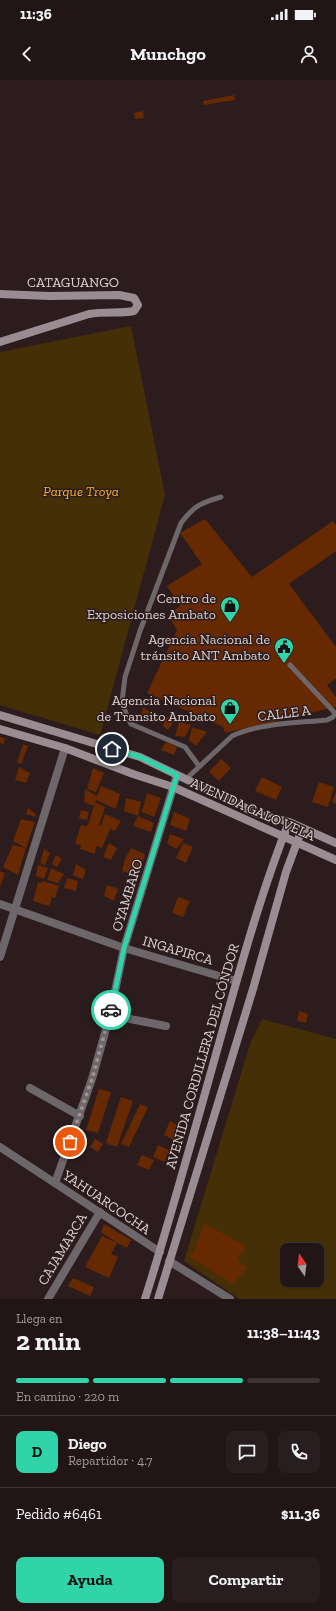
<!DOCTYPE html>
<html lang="es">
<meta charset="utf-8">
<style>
body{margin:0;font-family:"Zilla Slab",serif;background:#291e1f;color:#f1f3f6;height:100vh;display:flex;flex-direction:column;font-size:15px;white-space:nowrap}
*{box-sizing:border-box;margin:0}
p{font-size:13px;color:#a29fa1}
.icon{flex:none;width:22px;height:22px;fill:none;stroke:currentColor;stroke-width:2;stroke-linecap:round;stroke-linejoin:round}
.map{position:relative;height:1219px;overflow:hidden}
.panel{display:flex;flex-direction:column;background:#211516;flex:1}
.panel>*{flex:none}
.needle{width:26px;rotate:346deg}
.tools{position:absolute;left:280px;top:1163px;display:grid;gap:8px}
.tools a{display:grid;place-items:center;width:44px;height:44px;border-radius:8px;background:#211516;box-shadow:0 1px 3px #0004,0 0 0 1px #3e3435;font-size:20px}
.pin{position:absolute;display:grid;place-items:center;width:34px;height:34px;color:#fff;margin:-17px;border:2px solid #fff;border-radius:50%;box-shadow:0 1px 4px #0007}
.courier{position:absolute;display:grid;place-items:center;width:40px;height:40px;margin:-20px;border:3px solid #31d4a9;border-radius:50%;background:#fff;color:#222;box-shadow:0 1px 5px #0007}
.summary em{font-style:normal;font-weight:700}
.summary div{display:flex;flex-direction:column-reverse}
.summary{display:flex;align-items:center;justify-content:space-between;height:68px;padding:0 16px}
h1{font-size:26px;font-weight:700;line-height:30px}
.bar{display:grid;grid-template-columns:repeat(4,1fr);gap:6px 4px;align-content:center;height:48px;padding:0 16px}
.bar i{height:5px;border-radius:3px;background:#3e3435}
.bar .active{background:#31d4a9}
.bar p{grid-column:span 4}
.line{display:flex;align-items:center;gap:10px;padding:0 16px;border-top:1px solid #3e3435}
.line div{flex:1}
.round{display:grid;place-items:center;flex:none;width:42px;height:42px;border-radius:8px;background:#291e1f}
.cta{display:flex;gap:8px;margin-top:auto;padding:8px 16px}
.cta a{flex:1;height:46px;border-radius:8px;background:#31d4a9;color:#111;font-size:16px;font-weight:700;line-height:46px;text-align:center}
.cta a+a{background:#291e1f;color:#f1f3f6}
.status{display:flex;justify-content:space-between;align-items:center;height:28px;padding:0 20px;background:#211516;direction:ltr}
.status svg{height:11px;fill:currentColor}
header{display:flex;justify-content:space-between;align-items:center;height:52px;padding:0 16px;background:#211516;font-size:18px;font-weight:700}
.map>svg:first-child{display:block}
.green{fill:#452f06;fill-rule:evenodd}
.building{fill:#672901}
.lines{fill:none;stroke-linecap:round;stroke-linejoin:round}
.lane{stroke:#6d666a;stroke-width:5}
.street{stroke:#6d666a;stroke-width:8}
.secondary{stroke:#998d93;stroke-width:8}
.done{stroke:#a09393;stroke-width:4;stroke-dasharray:0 7.2}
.route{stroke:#31d4a9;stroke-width:5}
.labels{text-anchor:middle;stroke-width:3;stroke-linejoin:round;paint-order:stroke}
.street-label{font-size:14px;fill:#ded3d3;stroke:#2c1c1d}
.park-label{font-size:14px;font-style:italic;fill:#f7b02d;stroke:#2c1c1d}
.poi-label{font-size:14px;fill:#ded3d3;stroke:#2c1c1d;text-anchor:end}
</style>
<div class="status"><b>11:36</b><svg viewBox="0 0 49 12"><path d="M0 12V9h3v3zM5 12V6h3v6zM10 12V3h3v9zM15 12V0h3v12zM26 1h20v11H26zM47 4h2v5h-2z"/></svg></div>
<header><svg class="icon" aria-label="back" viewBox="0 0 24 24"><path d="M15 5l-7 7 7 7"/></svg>Munchgo<svg class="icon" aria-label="person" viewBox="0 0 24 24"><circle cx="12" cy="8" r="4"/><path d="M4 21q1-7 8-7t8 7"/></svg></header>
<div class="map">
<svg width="336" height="1219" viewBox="0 0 336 1219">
<rect width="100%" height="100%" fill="#2c1c1d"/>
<g class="green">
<polygon points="131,246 165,415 100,655 0,625 0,272"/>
<path d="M262 939 336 959V1219H239L184 1181 250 964ZM287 1170H317V1200H287Z"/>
</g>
<g class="building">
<polygon points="234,15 235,20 204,25 203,21"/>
<polygon points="143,31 144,38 135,39 134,33"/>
<polygon points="205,439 252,497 333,441 336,445 336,471 289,504 336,567 336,598 327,605 336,617 336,627 225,653 223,647 147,613 177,550 168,535 180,526 167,506 202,484 180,453"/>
<polygon points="143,627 150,632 145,639 141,637"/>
<polygon points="150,632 157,634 154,644 149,640"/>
<polygon points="166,637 175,640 168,650 163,646"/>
<polygon points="179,642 191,645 185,657 175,656"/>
<polygon points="192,647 207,652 196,666 189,660"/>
<polygon points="0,657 5,658 4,664 0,663"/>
<polygon points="166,662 177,667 174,675 161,670"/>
<polygon points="23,664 28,666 21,684 17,682"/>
<polygon points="221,679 231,688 219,701 209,692"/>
<polygon points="19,687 30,693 26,703 15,700"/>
<polygon points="93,688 104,693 96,712 87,709"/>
<polygon points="262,697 282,707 276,720 255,711"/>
<polygon points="319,702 334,707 328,727 312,722"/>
<polygon points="101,706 120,714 116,729 96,720 93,726 84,722 85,709 97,716"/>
<polygon points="336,712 336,724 332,722"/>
<polygon points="147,713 161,718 154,737 142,732"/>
<polygon points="126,718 141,722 138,736 124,731"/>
<polygon points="95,722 105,727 99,745 101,746 105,734 121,741 115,751 110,749 102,768 96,766 95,774 80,769 81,765 75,764 81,745 87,746 89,742"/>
<polygon points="28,728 36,734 35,737 26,734"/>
<polygon points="81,730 89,732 87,740 79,738"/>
<polygon points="174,732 190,739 186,751 170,745"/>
<polygon points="138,736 154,743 151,752 133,746"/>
<polygon points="21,739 35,742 26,768 13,761"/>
<polygon points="170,754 184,759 177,769 167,764"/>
<polygon points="109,763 117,768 111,780 103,777"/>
<polygon points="183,763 193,767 186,783 176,778"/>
<polygon points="13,765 26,768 18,795 3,787"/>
<polygon points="131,768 145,774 142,786 139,785 136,795 122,791 125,779"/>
<polygon points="44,769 50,773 45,785 40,783"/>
<polygon points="56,775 62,779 57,787 52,784"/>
<polygon points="76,784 86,790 83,799 73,795"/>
<polygon points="38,785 48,788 44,799 36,796"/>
<polygon points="51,788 64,794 58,803 47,800"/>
<polygon points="0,791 5,793 0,807"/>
<polygon points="67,798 78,801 76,811 64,808"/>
<polygon points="43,801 59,806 55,818 52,817 49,826 33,821 38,802 42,803"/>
<polygon points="107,805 118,809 114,821 104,816"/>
<polygon points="178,817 190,821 183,837 172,833"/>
<polygon points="299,931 308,934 306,943 297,941"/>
<polygon points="99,1009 111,1012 98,1053 86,1050"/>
<polygon points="121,1017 133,1021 117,1067 106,1063"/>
<polygon points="140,1024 148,1027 129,1067 121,1064"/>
<polygon points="170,1041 180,1046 174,1060 164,1055"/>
<polygon points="95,1059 103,1064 98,1072 90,1067"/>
<polygon points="158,1065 169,1070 164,1082 153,1077"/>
<polygon points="142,1075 154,1080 149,1090 137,1085"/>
<polygon points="204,1143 247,1167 237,1179 247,1188 233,1204 186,1175 193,1174"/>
<polygon points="104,1144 131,1160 127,1168 117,1163 111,1174 118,1177 109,1198 85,1187 102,1156 117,1163 101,1152"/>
<polygon points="73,1198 94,1207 90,1216 68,1206"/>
</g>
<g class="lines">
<g class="lane">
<path d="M199 686 185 667 131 644 128 639 122 622 125 597 140 551 181 443C194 426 200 423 221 417"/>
<path d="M186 699 232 656C259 643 297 643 327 640L333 637 335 633 290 585"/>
</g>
<g class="street">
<polyline points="0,824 124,868 236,901"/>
<polyline points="0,877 65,668"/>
<polyline points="110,935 166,946"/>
<polyline points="30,1008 80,1036"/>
<polyline points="0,1067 160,1172"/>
<polyline points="55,1103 92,999 110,935 124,868 177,695"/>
<polyline points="169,1181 230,1219"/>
<polyline points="48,1219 100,1132"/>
</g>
<g class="secondary">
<path d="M0 214 49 216 119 215 134 218 138 225 134 231C120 234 105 231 89 234L0 262"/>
<polyline points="0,635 140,677 258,734 289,742 336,763"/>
<polyline points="0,649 65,668 133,694 173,707 336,780"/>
<path d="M145 1219C174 1127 199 1034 225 942 244 875 263 807 289 742"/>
<polyline points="158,1219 253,909 286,792 302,749"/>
</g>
</g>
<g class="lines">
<polyline class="done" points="70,1062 92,999 111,930"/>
<polyline class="route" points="111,930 124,868 177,695 140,677 112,669"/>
</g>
<defs>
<symbol id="shop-pin" viewBox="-11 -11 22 30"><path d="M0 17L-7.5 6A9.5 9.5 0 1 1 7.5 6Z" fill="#31d4a9" stroke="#2c1c1d"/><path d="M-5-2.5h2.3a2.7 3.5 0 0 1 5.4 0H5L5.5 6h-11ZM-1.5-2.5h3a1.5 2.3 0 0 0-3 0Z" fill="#111"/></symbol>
<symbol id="civic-pin" viewBox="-11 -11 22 30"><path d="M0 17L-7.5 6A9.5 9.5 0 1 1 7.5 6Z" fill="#31d4a9" stroke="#2c1c1d"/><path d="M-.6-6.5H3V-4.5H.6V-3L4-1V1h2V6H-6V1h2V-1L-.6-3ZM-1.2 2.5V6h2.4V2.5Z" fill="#111"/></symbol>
</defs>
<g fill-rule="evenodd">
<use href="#shop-pin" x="219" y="515" width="22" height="30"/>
<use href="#civic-pin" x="273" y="556" width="22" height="30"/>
<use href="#shop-pin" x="219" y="617" width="22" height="30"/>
</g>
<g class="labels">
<g class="street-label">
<text x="73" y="207">CATAGUANGO</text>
<text transform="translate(284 633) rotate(-7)" y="5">CALLE A</text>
<text transform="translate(253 729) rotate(24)" y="5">AVENIDA GALO VELA</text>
<text transform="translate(127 815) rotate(-73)" y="5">OYAMBARO</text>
<text transform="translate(178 870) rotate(16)" y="5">INGAPIRCA</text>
<text transform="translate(202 976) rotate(-74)" y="5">AVENIDA CORDILLERA DEL CÓNDOR</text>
<text transform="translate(107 1122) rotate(34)" y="5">YAHUARCOCHA</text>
<text transform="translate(62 1169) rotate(-59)" y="5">CAJAMARCA</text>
</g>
<g class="park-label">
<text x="81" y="416">Parque Troya</text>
</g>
<g class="poi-label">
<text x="216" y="523">Centro de<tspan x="216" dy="16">Exposiciones Ambato</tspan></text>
<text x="270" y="564">Agencia Nacional de<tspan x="270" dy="16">tránsito ANT Ambato</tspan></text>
<text x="216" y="625">Agencia Nacional<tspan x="216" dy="16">de Transito Ambato</tspan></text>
</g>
</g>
</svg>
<div class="tools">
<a><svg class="needle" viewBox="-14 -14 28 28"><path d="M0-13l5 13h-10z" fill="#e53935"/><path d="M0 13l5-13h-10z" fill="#a29fa1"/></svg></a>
</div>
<div class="pin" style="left:70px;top:1062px;background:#ea580c"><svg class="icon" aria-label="bag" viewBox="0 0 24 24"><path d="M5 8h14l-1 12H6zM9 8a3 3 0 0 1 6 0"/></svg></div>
<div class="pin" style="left:112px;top:669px;background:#1f2937"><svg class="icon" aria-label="home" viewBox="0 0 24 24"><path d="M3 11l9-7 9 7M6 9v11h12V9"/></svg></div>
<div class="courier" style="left:111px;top:930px"><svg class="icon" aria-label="car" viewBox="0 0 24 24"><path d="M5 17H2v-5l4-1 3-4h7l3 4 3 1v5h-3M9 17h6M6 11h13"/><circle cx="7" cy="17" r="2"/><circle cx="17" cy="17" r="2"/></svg></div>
</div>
<section class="panel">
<div class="summary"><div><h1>2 min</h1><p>Llega en</p></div><em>11:38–11:43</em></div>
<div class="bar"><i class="active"></i><i class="active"></i><i class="active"></i><i></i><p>En camino · 220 m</p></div>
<div class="line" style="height:72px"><b class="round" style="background:#31d4a9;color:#111">D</b><div><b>Diego</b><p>Repartidor · 4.7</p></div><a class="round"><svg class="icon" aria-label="chat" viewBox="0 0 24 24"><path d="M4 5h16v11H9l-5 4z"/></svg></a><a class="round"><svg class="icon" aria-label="phone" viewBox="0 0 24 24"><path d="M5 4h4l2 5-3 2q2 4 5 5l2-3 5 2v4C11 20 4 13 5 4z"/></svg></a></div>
<div class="line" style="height:52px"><div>Pedido #6461</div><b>$11.36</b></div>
<div class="cta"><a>Ayuda</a><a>Compartir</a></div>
</section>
